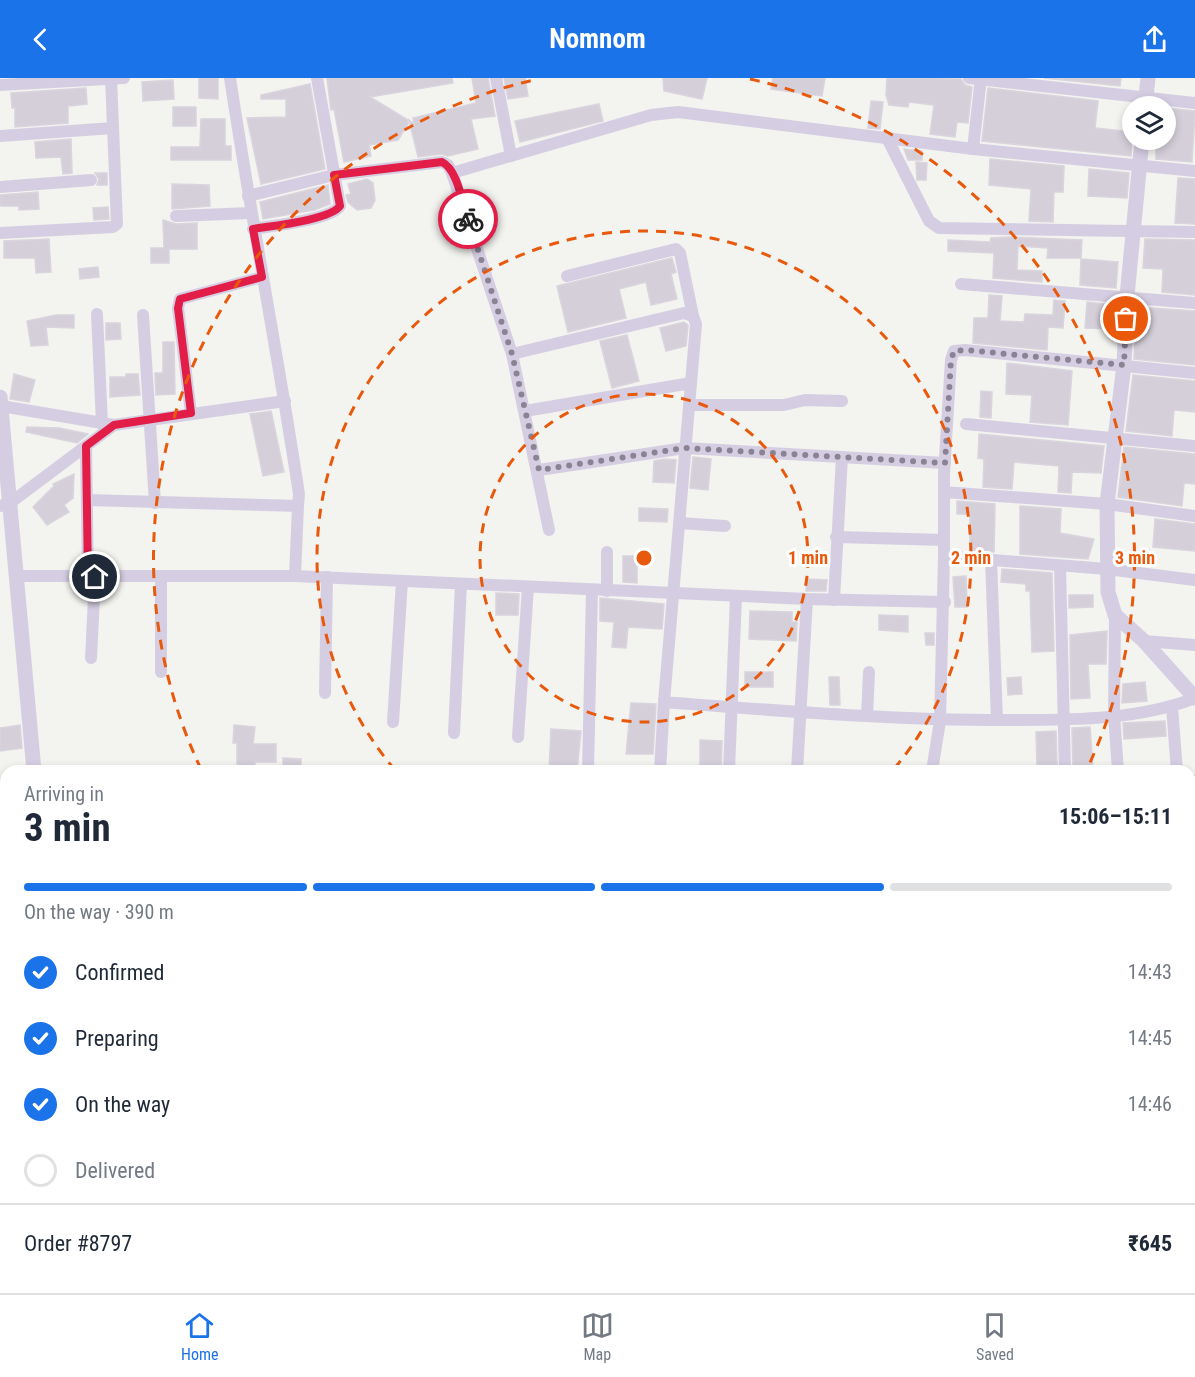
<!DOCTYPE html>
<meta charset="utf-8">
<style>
body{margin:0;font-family:"Roboto Condensed",sans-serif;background:#f2f2f3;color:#1f2937;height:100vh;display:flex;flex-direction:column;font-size:22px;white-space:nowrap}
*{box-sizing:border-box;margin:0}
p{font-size:20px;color:#747a83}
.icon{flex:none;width:33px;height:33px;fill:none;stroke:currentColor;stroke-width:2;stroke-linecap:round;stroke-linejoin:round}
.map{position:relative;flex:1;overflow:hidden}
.drawer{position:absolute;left:0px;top:687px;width:1196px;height:528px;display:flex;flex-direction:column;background:#fff;border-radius:18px 18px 0 0;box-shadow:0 3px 9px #0003}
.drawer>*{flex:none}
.fabs{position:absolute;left:1122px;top:18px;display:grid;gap:12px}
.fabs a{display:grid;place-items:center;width:54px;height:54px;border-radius:50%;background:#fff;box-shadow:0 3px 9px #0003;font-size:30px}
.pin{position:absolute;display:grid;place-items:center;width:51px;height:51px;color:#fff;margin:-26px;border:3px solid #fff;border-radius:50%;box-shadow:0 2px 6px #0007}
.courier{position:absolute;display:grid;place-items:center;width:60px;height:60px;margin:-30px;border:4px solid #e11d48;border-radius:50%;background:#fff;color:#222;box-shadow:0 2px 8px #0007}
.summary em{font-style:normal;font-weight:700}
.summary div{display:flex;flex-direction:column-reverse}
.summary{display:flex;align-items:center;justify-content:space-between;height:102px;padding:0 24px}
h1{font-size:39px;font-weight:700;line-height:45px}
.bar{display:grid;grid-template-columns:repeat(4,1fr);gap:9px 6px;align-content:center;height:72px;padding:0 24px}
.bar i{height:8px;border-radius:4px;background:#e0e1e3}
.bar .selected{background:#1a73e8}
.bar p{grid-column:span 4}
.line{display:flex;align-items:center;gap:15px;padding:0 24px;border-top:2px solid #e0e1e3}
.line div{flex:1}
ol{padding:0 24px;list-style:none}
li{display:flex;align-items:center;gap:18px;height:66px}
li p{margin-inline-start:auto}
li .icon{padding:6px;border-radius:50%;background:#1a73e8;color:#fff;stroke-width:4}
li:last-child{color:#747a83}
li i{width:33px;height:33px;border:3px solid #e0e1e3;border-radius:50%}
header{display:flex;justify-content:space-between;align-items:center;height:78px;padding:0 24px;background:#1a73e8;color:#fff;font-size:27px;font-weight:700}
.menu{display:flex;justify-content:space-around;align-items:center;height:84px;border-top:2px solid #e0e1e3;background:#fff;font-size:16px;color:#747a83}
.menu a{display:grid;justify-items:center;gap:3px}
.menu .selected{color:#1a73e8}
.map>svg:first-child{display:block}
.building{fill:#d5cfd9;stroke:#d9d4dd;stroke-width:1.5}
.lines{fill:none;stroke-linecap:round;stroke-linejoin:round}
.minor{stroke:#d5cee2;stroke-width:12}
.tertiary{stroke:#d5cee2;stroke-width:15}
.done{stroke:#8a8393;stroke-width:6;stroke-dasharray:0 10.8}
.route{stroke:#e11d48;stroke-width:8}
.ring{fill:none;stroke:#e8590c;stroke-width:3;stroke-dasharray:10 8}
.centre{fill:#e8590c;stroke:#fff;stroke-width:3}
.ring-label{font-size:18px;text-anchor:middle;font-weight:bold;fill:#e8590c;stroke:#fff;stroke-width:6;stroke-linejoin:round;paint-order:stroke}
</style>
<header><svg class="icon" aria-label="back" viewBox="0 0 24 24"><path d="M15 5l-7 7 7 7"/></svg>Nomnom<svg class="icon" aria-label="share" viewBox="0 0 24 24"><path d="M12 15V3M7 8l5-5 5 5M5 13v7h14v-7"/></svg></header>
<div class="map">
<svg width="1195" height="1215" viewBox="0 0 1195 1215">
<rect width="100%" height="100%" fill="#f3f3f0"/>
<g class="building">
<polygon points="199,0 218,0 218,21 199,20"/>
<polygon points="327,0 452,0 453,5 370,19 408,42 408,46 398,62 369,67 371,78 344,84 334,31 331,32"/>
<polygon points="472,0 488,0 495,38 471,41 478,71 448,78 441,76 418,79 409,42 414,46 413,40 476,25"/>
<polygon points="504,0 525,0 528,18 508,21"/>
<polygon points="663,0 707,0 702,21 664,13"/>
<polygon points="773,0 825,0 822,18 771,11"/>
<polygon points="887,0 961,1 965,7 972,9 968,45 957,44 955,59 930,56 934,27 909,24 908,29 889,27 886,17"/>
<polygon points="1044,0 1121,0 1120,8"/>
<polygon points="173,2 174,21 143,23 142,4"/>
<polygon points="310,6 325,91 261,106 247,40 286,39 286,21 261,21 261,17"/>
<polygon points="86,10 87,26 68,28 68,45 15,49 15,30 12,30 11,15"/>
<polygon points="988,10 1098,23 1095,50 1132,54 1131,78 982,63"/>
<polygon points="871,23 883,24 880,51 868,50"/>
<polygon points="599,26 603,43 520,64 515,43"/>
<rect x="173" y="29" width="23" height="19"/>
<polygon points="1166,30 1195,33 1192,84 1156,81 1156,62 1166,62"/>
<polygon points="201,41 225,41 225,68 231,68 231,82 171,82 171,69 200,69"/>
<polygon points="71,61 72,95 63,96 61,79 36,80 35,64"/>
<polygon points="904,71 922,73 922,82 908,82"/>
<polygon points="990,81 1064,88 1063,114 1054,114 1053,144 1029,143 1031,111 989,107"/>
<polygon points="916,84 927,85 926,102 917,102"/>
<polygon points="1089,91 1129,95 1127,120 1088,118"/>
<polygon points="95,95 107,95 107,107 97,107 99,101"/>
<polygon points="1178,100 1195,101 1195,146 1175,145"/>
<polygon points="367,101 373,105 375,122 371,130 357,132 348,124 346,117 351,116 348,106"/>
<polygon points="172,106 209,107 210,128 172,131"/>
<polygon points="328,107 330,126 314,132 263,141 260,124"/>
<polygon points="38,114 39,131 19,132 19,128 0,128 0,117"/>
<polygon points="108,129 109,141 94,142 93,130"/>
<polygon points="163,142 176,146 197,145 197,171 169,171 169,185 151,185 151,170 164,170"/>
<polygon points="1009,159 1082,162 1081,180 1047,180 1048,170 1018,168 1017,192 1042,193 1042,204 993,200 994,175 948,173 948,162 990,164 991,160"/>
<polygon points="49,161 51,194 36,195 35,180 4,180 4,163"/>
<polygon points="1145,161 1195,162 1195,217 1162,214 1163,191 1143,190"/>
<polygon points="672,180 676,194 671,196 677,221 651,227 646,204 619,211 626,240 568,254 557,208"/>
<polygon points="1081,181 1118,184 1116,210 1080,207"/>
<polygon points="98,189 99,199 80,201 79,191"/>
<polygon points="989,217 1002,218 1000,243 1024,244 1025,236 1053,237 1054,222 1065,223 1063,250 1048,249 1047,272 973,265 974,240 988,240"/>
<polygon points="1087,224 1113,227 1112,251 1085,250"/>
<polygon points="1136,229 1195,233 1195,287 1134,281"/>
<polygon points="56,237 74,237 74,250 46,249 48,267 31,268 27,243"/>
<polygon points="684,244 688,247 686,268 666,273 660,250"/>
<polygon points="106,245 120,245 121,261 106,262"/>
<polygon points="627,257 639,303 612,310 600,263"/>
<polygon points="163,264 174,264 175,316 156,317 155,295 163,295"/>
<polygon points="1007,285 1072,293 1068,347 1030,344 1032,317 1006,316"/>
<polygon points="14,296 35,302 29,324 10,321"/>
<polygon points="126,296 138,296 140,317 110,319 110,299 126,299"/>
<polygon points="1133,297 1195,303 1195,334 1174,332 1172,358 1126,353"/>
<polygon points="981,313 992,314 991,340 980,339"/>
<polygon points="271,333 284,394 263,398 250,336"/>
<polygon points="27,349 59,350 88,356 77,365 26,354"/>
<polygon points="979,356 1104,368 1101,395 1072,394 1071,415 1058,414 1059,388 1014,384 1012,411 983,409 984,381 978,380"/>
<polygon points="1124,369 1195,376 1195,406 1184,405 1182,428 1118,419"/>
<polygon points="693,379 711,381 708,412 690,410"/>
<polygon points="665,381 676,382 674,405 653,404 654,383"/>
<polygon points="74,396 73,420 64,427 69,434 47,447 33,429 54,408 53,406"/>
<polygon points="957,423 995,426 994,474 970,472 970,436 957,436"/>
<polygon points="1020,428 1061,431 1060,455 1094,461 1088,481 1020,476"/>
<polygon points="639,430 668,431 667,444 639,443"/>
<polygon points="1155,441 1195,446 1195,473 1153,469"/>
<polygon points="623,478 637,478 637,505 623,504"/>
<polygon points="1002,491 1052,495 1054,573 1032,574 1030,513 1026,513 1026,506 1001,504"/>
<polygon points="966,498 967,529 955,529 953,499"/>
<polygon points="807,501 827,502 826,513 806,513"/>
<polygon points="496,515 519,516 518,537 496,537"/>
<polygon points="1069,517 1093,517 1093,529 1069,530"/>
<polygon points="600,520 664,526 662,551 628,549 626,570 612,569 614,544 600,543"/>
<polygon points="750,533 792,534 792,544 797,544 796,563 749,561"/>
<polygon points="879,537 908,538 908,554 879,552"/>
<polygon points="1107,553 1106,586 1088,586 1090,620 1071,621 1070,557"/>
<polygon points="925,555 934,555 934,567 926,567"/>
<rect x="745" y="594" width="28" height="15"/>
<polygon points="829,599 839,599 840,627 830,627"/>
<polygon points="1021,599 1022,616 1008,617 1007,600"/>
<polygon points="1145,604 1147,623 1122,625 1123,606"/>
<polygon points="631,625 656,626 653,676 626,676"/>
<polygon points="1165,643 1166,658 1124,661 1123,645"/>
<polygon points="20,647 22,670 0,673 0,650"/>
<polygon points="234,647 255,649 253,666 276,666 276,684 255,684 255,693 237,693 237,665 233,665"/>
<polygon points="1090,649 1093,690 1073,691 1072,650"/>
<polygon points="551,651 581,653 577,693 549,693"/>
<polygon points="1056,653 1057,687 1037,687 1036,654"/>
<polygon points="700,662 722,663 721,693 700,693"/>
<polygon points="283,680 301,681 301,693 283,693"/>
</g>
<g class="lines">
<g class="minor">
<polyline points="496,0 511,78"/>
<polyline points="969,0 1195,25"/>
<polyline points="0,7 124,0"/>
<polyline points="0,58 113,50"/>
<polyline points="887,60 929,143 939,150 1195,154"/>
<polyline points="973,71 981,0"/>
<path d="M452 95 512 276 684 235 693 238 696 246 664 624C782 633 901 643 1019 642 1077 642 1141 641 1195 620"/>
<polyline points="0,109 91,102"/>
<polyline points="248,118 334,97 442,84 448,87 452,95 651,37 678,34 973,71 1195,93"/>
<polyline points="176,138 251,135"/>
<path d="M253 151C271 148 331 142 340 128L317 0"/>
<polyline points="0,155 113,149 117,146 111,0"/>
<polyline points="567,198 676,171 680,175 693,238"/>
<polyline points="961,206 1195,225"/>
<polyline points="97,236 102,346"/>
<polyline points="143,237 155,425"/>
<polyline points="512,276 549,452"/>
<polyline points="1195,295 965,272 954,273 951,282 944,395 944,478 1107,491 1195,502"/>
<polyline points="689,327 784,327 805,322 842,323"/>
<polyline points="1,328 114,347 285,323"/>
<polyline points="525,333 691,305"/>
<polyline points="191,335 178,230 180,221 262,199"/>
<polyline points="966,346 1195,368"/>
<polyline points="86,368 88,499"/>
<polyline points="539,392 685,370 945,385"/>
<polyline points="944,414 1107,426 1195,438"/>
<path d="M88 422 298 428 299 416C278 277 251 139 230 0"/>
<polyline points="0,428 10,425 114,347"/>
<polyline points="679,445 725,448"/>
<polyline points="836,459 944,462"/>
<polyline points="991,482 997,642"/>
<polyline points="1060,488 1065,693"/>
<polyline points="17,498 295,498 807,521 945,524"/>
<polyline points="295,498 298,428"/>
<polyline points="607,513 607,474"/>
<polyline points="834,522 842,379"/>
<polyline points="1115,537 1114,637 1118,693"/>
<polyline points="1144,563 1195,567"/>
<polyline points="91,580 95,499"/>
<polyline points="161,594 161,499"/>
<polyline points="325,615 327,499"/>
<polyline points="1172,629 1177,693"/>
<polyline points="867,638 869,594"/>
<polyline points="393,644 402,503"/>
<polyline points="454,655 461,506"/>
<polyline points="518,659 528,509"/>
<polyline points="588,693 592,512"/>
<polyline points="660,693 664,624"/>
<polyline points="729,693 736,518"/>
<polyline points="797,693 807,521"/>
<polyline points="932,693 940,643 944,478"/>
<polyline points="1190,703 1195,702"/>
<polyline points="1190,815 1195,815"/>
<polyline points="1190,859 1195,955"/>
<polyline points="0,946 6,948"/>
<polyline points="0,1004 6,1005"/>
<polyline points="0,1067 6,1069"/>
<polyline points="1190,1090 1195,1090"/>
<polyline points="0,1120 6,1122"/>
<polyline points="0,1156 6,1157"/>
<polyline points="375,1209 403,1215"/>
<polyline points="929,1209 929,1215"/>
<polyline points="985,1209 986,1215"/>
<polyline points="1042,1209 1042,1215"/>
<polyline points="1096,1209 1097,1215"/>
<polyline points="1156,1209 1156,1215"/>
<polyline points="426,1213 439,1215"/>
<polyline points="96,1215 98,1209"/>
<polyline points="518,1215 519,1209"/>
<polyline points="575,1215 576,1209"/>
<polyline points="636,1215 637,1209"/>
<polyline points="695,1215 696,1209"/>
<polyline points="755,1215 756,1209"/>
<polyline points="810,1215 811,1209"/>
<polyline points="870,1215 871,1209"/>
</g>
<g class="tertiary">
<polyline points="1145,28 1148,0"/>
<polyline points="1142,62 1127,218 1124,287 1107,426 1108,514 1115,537 1144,563 1195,620"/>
<polyline points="0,319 34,693"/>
<polyline points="149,1209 169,1215"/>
</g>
</g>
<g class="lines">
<polyline class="done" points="468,141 512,276 539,392 685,370 945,385 951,282 954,273 965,272 1124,287 1126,241"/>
<path class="route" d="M95 499H88L86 368 114 347 191 335 178 230 180 221 262 199 253 151C271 148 330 142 340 128L334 97 442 84C458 92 462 125 468 141"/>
</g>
<g class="ring">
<circle cx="644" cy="480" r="164"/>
<path d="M395 692A327 327 0 1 1 893 692"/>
<path d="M201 691A491 491 0 0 1 538 1M750 1A491 491 0 0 1 1087 691"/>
</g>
<circle cx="644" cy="480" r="9" class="centre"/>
<g class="ring-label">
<text x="808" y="486">1 min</text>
<text x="971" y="486">2 min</text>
<text x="1135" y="486">3 min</text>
</g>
</svg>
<div class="fabs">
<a><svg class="icon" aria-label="layers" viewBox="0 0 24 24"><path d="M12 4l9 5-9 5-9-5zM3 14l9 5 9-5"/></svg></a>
</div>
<div class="pin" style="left:1126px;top:241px;background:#ea580c"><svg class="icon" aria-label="bag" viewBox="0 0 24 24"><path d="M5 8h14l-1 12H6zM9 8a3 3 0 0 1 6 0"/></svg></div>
<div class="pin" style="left:95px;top:499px;background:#1f2937"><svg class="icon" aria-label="home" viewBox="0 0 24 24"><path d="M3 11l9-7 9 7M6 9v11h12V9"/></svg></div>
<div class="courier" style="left:468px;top:141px"><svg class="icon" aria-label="bike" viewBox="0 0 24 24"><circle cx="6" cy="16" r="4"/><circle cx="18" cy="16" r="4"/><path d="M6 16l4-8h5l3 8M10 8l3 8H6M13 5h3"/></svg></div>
<section class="drawer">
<div class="summary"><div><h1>3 min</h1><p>Arriving in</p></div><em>15:06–15:11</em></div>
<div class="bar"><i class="selected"></i><i class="selected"></i><i class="selected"></i><i></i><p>On the way · 390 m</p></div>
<ol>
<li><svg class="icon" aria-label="check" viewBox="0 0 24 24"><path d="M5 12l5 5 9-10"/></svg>Confirmed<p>14:43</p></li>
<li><svg class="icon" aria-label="check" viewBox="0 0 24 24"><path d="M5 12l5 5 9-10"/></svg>Preparing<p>14:45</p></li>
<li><svg class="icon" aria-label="check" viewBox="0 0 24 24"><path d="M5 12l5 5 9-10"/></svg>On the way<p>14:46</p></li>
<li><i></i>Delivered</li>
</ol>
<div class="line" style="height:78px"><div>Order #8797</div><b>₹645</b></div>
</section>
</div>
<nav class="menu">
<a class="selected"><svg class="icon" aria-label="home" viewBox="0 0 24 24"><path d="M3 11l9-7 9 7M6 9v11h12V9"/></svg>Home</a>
<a><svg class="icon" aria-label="map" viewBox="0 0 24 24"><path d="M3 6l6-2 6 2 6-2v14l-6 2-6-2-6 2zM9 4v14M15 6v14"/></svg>Map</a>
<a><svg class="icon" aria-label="saved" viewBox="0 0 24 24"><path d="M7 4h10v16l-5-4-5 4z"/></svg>Saved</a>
</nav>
